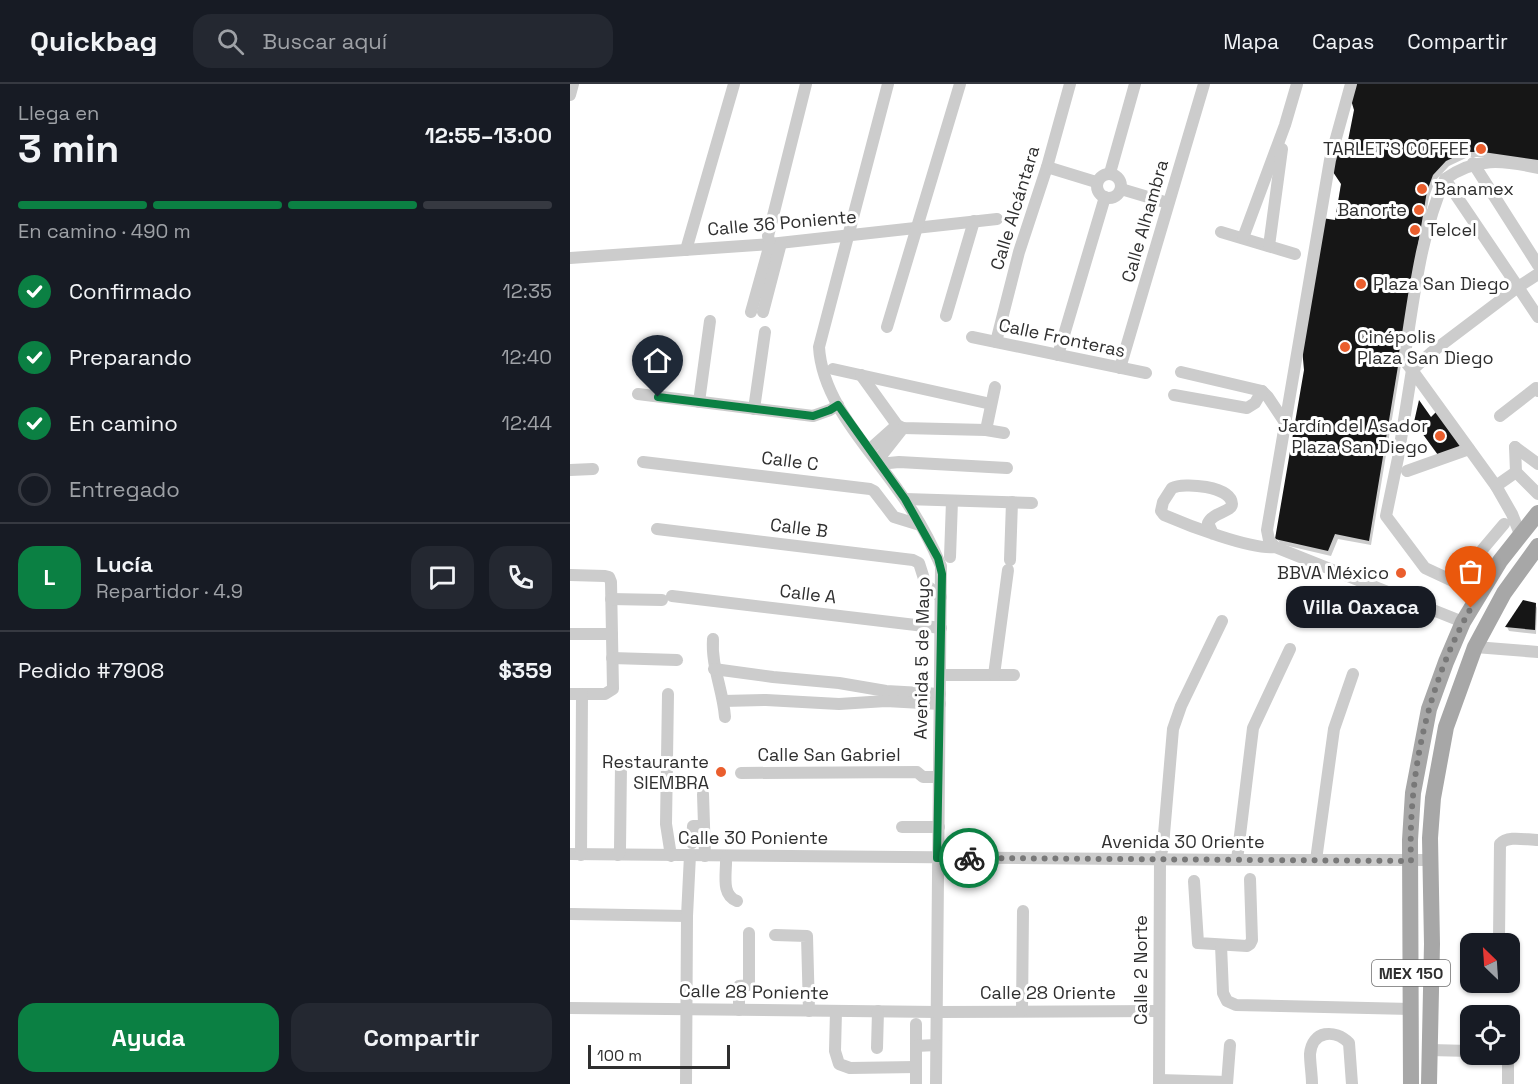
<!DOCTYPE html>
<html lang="es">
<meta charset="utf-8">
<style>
body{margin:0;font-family:"Space Grotesk",sans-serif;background:#242831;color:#f1f3f6;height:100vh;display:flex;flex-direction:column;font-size:22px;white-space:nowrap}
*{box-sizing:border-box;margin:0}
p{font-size:20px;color:#9ea1a6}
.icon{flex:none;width:33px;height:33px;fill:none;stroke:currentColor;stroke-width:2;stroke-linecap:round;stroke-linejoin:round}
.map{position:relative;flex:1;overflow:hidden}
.panel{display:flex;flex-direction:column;background:#171b24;width:570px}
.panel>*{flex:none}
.needle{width:39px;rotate:335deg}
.buttons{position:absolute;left:890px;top:849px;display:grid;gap:12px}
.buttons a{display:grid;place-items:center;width:60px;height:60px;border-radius:12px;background:#171b24;box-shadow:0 2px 4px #0004;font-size:30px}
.scale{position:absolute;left:18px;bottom:15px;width:142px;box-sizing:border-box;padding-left:6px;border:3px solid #2f2f2f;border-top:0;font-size:16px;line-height:21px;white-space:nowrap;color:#2f2f2f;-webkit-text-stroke:4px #fff;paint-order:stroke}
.pin{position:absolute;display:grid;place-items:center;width:51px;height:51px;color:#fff;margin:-62px -26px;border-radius:50% 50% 50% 0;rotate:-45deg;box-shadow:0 0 6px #0007}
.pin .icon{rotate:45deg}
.courier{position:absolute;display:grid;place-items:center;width:60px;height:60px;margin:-30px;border:4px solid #0b8043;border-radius:50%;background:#fff;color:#222;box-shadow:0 2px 8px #0007}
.bubble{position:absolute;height:42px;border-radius:18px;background:#171b24;box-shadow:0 2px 4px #0004;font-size:20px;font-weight:800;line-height:42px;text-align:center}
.overview em{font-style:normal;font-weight:800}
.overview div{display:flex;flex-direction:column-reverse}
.overview{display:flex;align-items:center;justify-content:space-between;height:102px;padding:0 18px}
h1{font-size:39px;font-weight:800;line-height:45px}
.bar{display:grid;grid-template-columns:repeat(4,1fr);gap:9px 6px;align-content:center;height:72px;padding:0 18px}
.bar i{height:8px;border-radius:4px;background:#363941}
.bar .current{background:#0b8043}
.bar p{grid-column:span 4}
.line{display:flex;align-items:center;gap:15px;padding:0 18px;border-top:2px solid #363941}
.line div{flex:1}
.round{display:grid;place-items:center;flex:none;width:63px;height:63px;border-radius:18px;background:#242831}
ol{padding:0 18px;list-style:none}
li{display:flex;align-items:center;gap:18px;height:66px}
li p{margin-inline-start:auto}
li .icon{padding:6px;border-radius:50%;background:#0b8043;color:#fff;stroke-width:4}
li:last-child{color:#9ea1a6}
li i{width:33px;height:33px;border:3px solid #363941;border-radius:50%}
.primary-button{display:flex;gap:12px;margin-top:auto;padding:12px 18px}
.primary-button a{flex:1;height:69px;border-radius:18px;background:#0b8043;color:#fff;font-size:24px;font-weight:800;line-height:69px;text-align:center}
.primary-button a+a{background:#242831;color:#f1f3f6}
header{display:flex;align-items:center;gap:36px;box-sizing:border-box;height:84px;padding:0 30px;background:#171b24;border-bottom:2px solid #363941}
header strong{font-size:28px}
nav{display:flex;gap:33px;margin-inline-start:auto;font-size:21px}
.search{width:420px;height:54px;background:#242831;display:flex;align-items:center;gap:15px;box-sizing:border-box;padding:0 21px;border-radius:18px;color:#9ea1a6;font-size:22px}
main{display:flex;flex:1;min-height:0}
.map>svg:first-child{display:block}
.shadow{fill:#0003}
.building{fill:#161616}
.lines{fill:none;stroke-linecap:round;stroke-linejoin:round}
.minor{stroke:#ccc;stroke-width:12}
.major{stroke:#a7a7a7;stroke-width:16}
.done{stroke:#787878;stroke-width:6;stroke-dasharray:0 10.8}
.route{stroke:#0b8043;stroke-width:8}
.poi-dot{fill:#ea5e2d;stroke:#fff;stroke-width:2}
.labels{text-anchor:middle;stroke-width:6;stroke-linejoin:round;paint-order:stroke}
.shield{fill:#fff;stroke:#6d6d6d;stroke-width:1.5}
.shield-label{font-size:16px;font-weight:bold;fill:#2f2f2f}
.poi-label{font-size:18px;fill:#2f2f2f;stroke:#fff;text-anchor:end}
.street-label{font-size:18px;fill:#2f2f2f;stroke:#fff}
</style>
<header>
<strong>Quickbag</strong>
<div class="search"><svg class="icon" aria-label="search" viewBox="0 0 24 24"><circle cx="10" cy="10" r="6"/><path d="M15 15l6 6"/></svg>Buscar aquí</div>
<nav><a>Mapa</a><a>Capas</a><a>Compartir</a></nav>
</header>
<main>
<section class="panel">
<div class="overview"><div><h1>3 min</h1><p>Llega en</p></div><em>12:55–13:00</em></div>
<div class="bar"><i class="current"></i><i class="current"></i><i class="current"></i><i></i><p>En camino · 490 m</p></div>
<ol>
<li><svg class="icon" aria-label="check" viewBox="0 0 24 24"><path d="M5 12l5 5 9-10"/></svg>Confirmado<p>12:35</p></li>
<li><svg class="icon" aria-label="check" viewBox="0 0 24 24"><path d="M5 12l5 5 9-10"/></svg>Preparando<p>12:40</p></li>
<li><svg class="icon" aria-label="check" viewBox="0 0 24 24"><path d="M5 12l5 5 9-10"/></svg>En camino<p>12:44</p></li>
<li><i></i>Entregado</li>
</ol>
<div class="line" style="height:108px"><b class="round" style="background:#0b8043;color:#fff">L</b><div><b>Lucía</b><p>Repartidor · 4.9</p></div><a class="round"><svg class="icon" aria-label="chat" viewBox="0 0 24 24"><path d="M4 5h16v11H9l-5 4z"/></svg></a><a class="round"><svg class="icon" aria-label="phone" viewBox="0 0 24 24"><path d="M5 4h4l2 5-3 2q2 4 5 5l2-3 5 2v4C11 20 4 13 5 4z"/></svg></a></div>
<div class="line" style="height:78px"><div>Pedido #7908</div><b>$359</b></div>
<div class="primary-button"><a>Ayuda</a><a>Compartir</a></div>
</section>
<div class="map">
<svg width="968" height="1000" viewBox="0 0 968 1000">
<rect width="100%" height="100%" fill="#fff"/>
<g class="shadow">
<polygon points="968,0 968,80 916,73 898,73 879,82 865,97 859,113 801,461 768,455 761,472 710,460 707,454 776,74"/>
<polygon points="954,518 965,520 967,524 966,550 939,547 937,543"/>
</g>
<g class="building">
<polygon points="784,0 968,0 968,76 913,68 895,68 876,77 863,91 857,107 799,457 765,450 758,467 705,455 734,286 732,264 752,134 765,136 771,100 763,88 766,70 775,72 784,26 781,16"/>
<polygon points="849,316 861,333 868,326 895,365 868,371 844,338"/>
<polygon points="953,516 966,519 965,546 935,543"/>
</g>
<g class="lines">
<g class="minor">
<path d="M318 0 249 263C252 317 298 363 328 406 345 429 360 456 371 482L366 1000"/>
<polyline points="781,0 760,76 697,446 699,456 705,463 893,538"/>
<polyline points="0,11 3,0"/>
<polyline points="903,79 968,181"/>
<polyline points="477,83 526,98"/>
<path d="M968 84C933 76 906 73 875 95L948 203 968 190"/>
<polyline points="540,89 565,0"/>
<circle cx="539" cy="102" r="12"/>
<path d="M875 95C850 151 844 215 834 276L842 286 862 268 948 203 968 233"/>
<polyline points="551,105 598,119"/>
<polyline points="651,148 725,170"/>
<polyline points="673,154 715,41 727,0"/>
<polyline points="699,162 712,65"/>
<polyline points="116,166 164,0"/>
<polyline points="0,174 200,160 427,135"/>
<polyline points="181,228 200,160 198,152 236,0"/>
<polyline points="193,228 211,159"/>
<polyline points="376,232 404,137"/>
<polyline points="317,243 390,0"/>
<polyline points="402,253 576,289"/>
<polyline points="426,258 449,168 477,83 500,0"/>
<polyline points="488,271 535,113"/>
<polyline points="550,284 634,0"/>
<polyline points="263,285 421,320"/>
<polyline points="611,288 692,307 698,313 716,340"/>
<polyline points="291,291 327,341 333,344 416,346 434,349"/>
<polyline points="68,310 243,332 260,326 268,321"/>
<polyline points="604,311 677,324 685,319 692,307"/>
<polyline points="129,318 140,237"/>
<polyline points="184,325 195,248"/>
<polyline points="930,332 966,304 968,307"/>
<polyline points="416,346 425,303"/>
<polyline points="945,363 968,380"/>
<polyline points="299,366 327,341"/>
<polyline points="307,377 333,344"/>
<polyline points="73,378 300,405 304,407 324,433 350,441"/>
<polyline points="309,380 329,378 437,384"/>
<polyline points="0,386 23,385"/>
<polyline points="837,387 899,365"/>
<polyline points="946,388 968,410"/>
<polyline points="926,402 946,388 945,363"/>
<polyline points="335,415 462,419"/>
<polyline points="934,440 885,498 855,484 816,432 828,374 842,286 926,402 942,430 950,450"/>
<polyline points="87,445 343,476 349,479 356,501 371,513"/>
<path d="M643 450 638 439C643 428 662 428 662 420 661 402 614 398 602 404L593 418 591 427 594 431C617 441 681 466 705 463"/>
<polyline points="380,473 382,417"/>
<polyline points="440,476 442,418"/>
<polyline points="902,479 918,495"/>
<polyline points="0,491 35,492 39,493 41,498 43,605 35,610 0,610"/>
<polyline points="102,512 371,544"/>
<polyline points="41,515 92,516"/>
<polyline points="0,550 42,550"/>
<path d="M143 555C141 582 153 606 155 633"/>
<polyline points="905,563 968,568"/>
<polyline points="42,574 107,576"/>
<polyline points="144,585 203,593 269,599 316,607 370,610"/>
<polyline points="370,591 444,591"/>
<polyline points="424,591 438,486"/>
<polyline points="98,610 96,740 101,772"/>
<polyline points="153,617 196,616 269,620 316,617 370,620"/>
<polyline points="171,689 347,688 353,693 368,693"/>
<polyline points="133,710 135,772"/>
<polyline points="332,743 369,743"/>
<polyline points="122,759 123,742 134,742"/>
<polyline points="0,770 667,776 859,776"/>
<polyline points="11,771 12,610"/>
<polyline points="48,771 50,765 51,681"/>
<path d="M156 772C157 788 150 811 167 817"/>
<polyline points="667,776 683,644 720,565"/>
<polyline points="746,776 764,645 783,590"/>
<polyline points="624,797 628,859 677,862 680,860 682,856 680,795"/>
<polyline points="1,830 117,832"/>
<polyline points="205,851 237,852 239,927"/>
<path d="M929 855 930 760C938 751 956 756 968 756"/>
<polyline points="651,861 653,909 657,917 666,921 841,925"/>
<polyline points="0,924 367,928 589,927"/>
<polyline points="169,926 169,902 179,901 179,849"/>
<polyline points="452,926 453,827"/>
<polyline points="266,927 265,967 269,980 280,984 346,983"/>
<polyline points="346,940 346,962"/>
<polyline points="307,964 308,927"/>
<polyline points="860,966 900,967"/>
<polyline points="589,996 657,998"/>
<polyline points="116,1000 117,832 120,771"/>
<polyline points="346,1000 346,962 366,961"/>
<polyline points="589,1000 590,775 593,762 603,645 611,622 652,537"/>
<polyline points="657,1000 660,961"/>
<path d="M742 1000C742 990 740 980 740 970 742 946 765 945 779 959L782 1000"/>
<polyline points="938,1000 938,970"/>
</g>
<g class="major">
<polyline points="841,1000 840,756 843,709 859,625 876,578 893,538 930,477 968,429"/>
<polyline points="859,1000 862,860 860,754 863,714 876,643 905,563 934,509 968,462"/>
</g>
</g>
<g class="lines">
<path class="done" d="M399 774 841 777C838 690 858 599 901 524"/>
<polyline class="route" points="88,313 243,332 260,326 268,321 335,415 368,474 372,490 367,774 399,774"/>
</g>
<g class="poi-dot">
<circle cx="911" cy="65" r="6"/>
<circle cx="852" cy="105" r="6"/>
<circle cx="849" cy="126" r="6"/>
<circle cx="845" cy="146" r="6"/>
<circle cx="791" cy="200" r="6"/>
<circle cx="775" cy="263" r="6"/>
<circle cx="870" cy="352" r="6"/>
<circle cx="831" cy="489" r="6"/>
<circle cx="151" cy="688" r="6"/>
</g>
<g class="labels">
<rect class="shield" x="802" y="876" width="78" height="26" rx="4.5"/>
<g class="shield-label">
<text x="841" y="895">MEX 150</text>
</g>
<g class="poi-label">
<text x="899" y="71">TARLET'S COFFEE</text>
<text x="864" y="111" text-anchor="start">Banamex</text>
<text x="837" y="132">Banorte</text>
<text x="857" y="152" text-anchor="start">Telcel</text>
<text x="803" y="206" text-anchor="start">Plaza San Diego</text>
<text x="787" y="259" text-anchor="start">Cinépolis<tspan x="787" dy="21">Plaza San Diego</tspan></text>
<text x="858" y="348">Jardín del Asador<tspan x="858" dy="21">Plaza San Diego</tspan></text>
<text x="819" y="495">BBVA México</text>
<text x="139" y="684">Restaurante<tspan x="139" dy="21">SIEMBRA</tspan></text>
</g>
<g class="street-label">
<text transform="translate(445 124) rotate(-73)" y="6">Calle Alcántara</text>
<text transform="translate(575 137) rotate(-74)" y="6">Calle Alhambra</text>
<text transform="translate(212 139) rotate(-5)" y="6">Calle 36 Poniente</text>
<text transform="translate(492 254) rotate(12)" y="6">Calle Fronteras</text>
<text transform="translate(220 377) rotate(7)" y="6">Calle C</text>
<text transform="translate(229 444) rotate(7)" y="6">Calle B</text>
<text transform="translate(238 510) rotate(7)" y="6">Calle A</text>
<text transform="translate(352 574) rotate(-89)" y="6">Avenida 5 de Mayo</text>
<text x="259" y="677">Calle San Gabriel</text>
<text x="183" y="760">Calle 30 Poniente</text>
<text x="613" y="764">Avenida 30 Oriente</text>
<text transform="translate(571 886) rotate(-90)" y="6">Calle 2 Norte</text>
<text transform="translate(184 908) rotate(1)" y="6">Calle 28 Poniente</text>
<text x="478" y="915">Calle 28 Oriente</text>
</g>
</g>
</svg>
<div class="buttons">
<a><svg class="needle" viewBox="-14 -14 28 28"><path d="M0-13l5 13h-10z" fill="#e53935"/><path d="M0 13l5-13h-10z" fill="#9ea1a6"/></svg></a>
<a><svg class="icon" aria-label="locate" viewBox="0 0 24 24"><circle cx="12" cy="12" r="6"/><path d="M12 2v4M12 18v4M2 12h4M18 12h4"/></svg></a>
</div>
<div class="scale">100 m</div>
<div class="pin" style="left:901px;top:524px;background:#ea580c"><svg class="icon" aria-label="bag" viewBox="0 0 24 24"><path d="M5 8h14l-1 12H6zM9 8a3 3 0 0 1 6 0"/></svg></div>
<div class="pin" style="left:88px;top:313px;background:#1f2937"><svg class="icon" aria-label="home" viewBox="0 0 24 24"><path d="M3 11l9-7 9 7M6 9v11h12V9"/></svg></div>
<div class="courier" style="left:399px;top:774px"><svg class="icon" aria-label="bike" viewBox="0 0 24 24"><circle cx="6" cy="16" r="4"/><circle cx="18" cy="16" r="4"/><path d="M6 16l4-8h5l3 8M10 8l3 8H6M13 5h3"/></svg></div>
<div class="bubble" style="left:716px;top:502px;width:150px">Villa Oaxaca</div>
</div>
</main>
